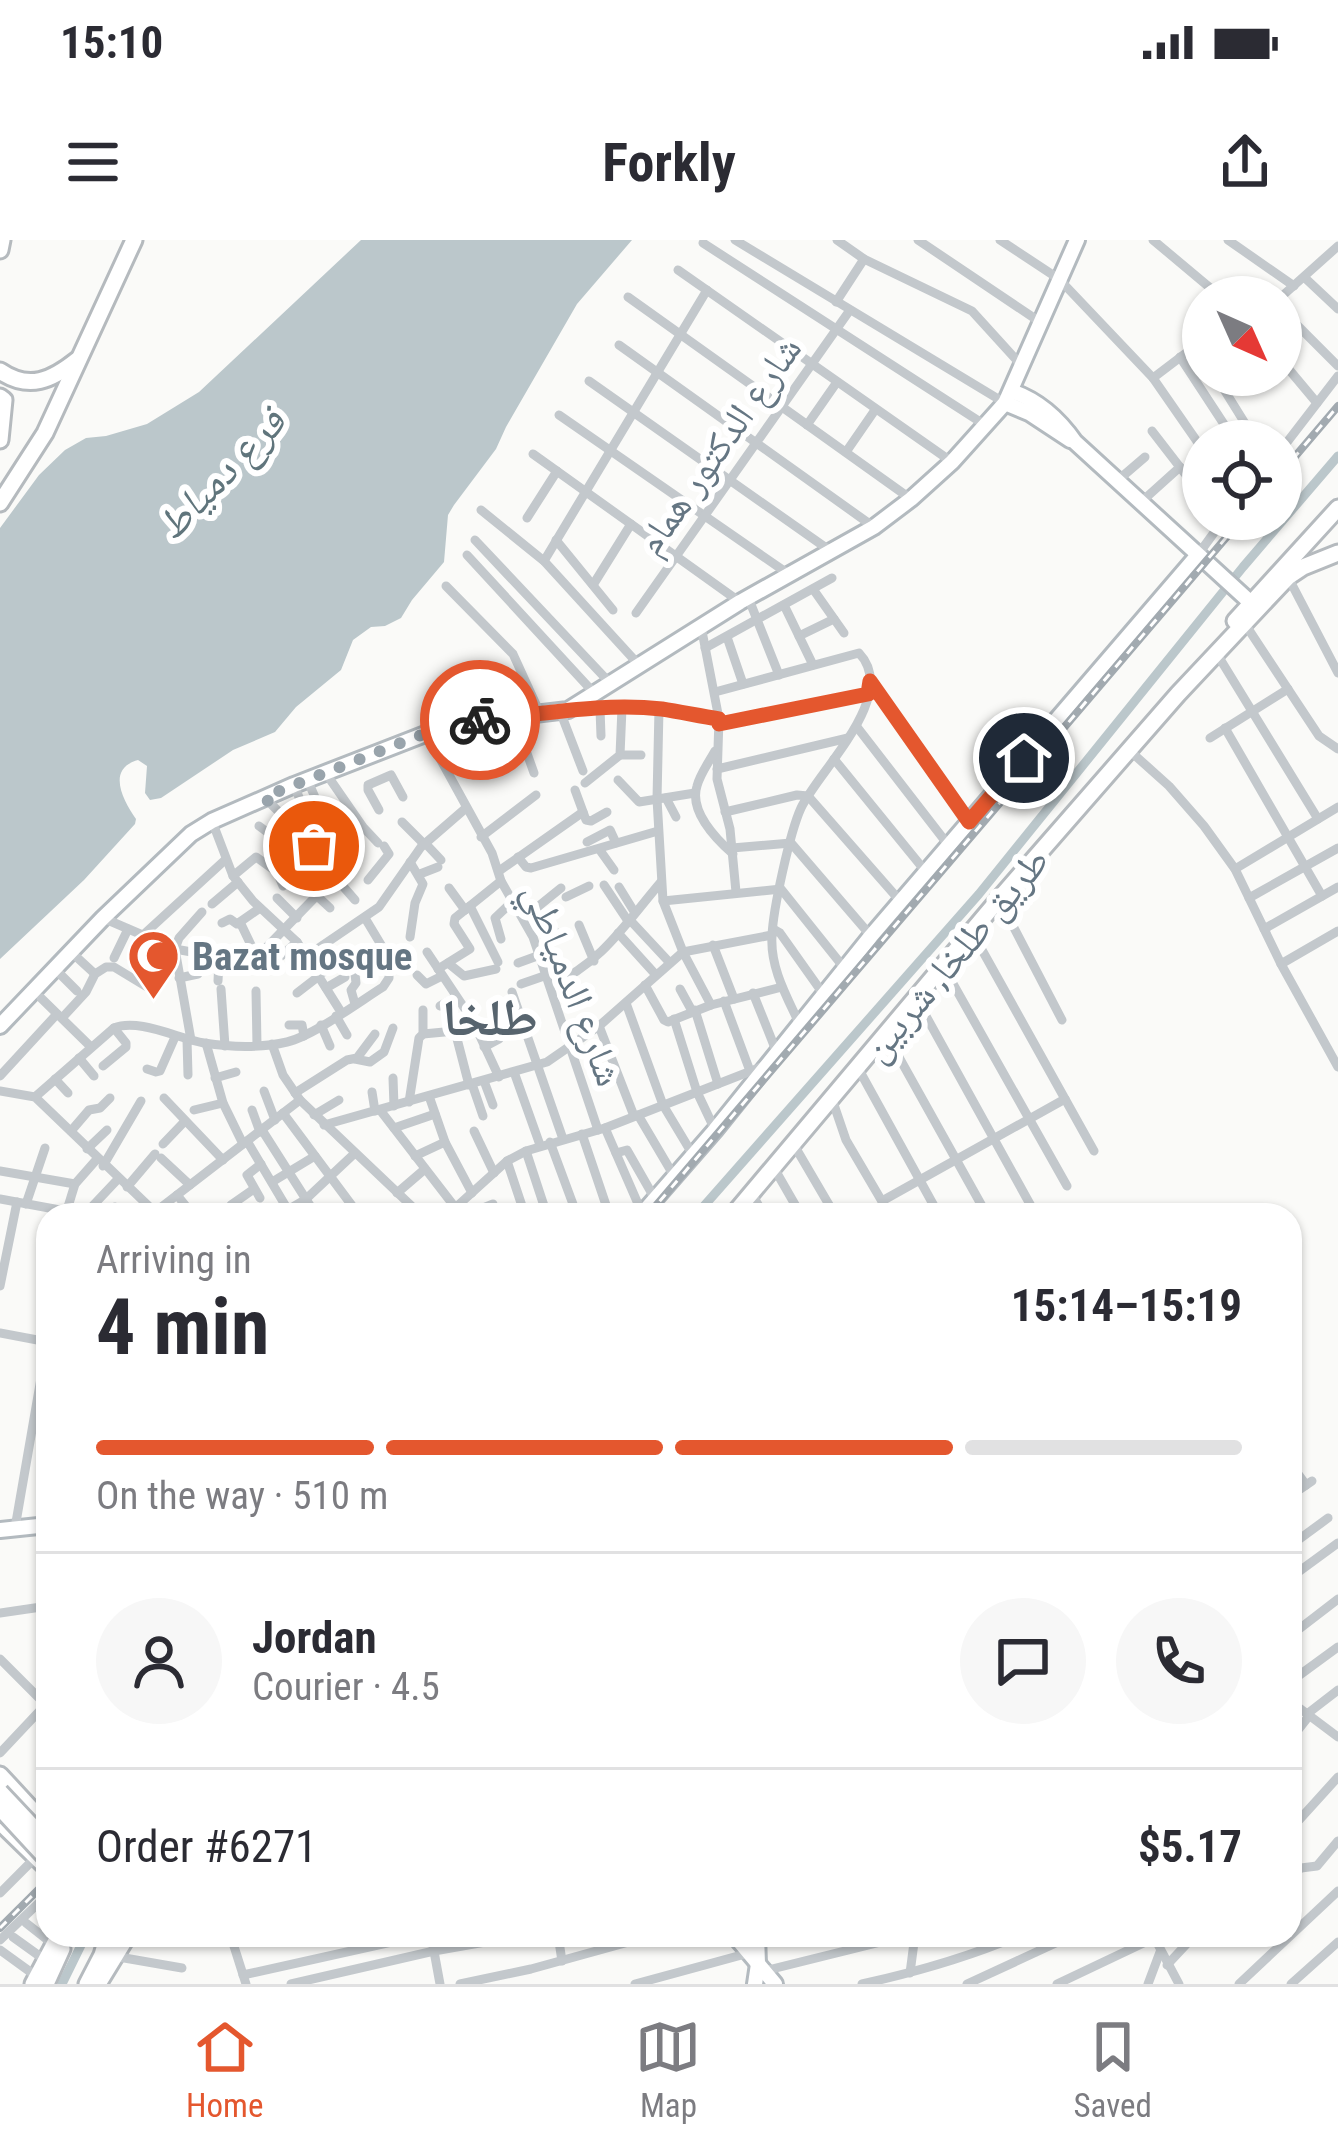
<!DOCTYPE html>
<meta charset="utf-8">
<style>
body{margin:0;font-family:"Roboto Condensed","Noto Naskh Arabic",sans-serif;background:#f7f7f7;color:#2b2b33;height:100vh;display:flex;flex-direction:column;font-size:45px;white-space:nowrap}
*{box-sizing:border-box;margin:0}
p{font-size:39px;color:#7c7c81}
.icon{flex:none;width:66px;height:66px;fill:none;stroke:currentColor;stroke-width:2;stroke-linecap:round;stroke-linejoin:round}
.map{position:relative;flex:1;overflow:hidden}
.panel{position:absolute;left:36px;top:963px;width:1266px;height:744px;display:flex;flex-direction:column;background:#fff;border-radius:36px;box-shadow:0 3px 9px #0004}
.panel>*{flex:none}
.needle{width:78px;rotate:135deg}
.tools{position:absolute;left:1182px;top:36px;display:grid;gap:24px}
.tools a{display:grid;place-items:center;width:120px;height:120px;border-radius:50%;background:#fff;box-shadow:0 3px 9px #0004;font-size:60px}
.pin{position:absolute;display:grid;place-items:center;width:102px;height:102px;color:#fff;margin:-51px;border:6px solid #fff;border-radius:50%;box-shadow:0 3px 12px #0007}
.courier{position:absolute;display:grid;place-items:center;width:120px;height:120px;margin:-60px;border:9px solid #e4572e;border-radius:50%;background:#fff;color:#222;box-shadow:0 3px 15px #0007}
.headline em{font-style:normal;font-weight:700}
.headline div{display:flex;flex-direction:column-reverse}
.headline{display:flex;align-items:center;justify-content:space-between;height:204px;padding:0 60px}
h1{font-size:78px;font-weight:700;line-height:90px}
.bar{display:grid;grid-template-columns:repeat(4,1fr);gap:18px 12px;align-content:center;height:144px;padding:0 60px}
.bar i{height:15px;border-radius:9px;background:#e1e1e2}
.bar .on{background:#e4572e}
.bar p{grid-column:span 4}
.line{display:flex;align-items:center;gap:30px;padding:0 60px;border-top:3px solid #e1e1e2}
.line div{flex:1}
.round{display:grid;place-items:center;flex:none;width:126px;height:126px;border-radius:63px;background:#f7f7f7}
.status{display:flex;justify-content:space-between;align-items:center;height:84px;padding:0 60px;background:#fff;direction:ltr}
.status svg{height:33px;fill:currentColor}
header{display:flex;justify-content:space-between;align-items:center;height:156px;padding:0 60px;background:#fff;font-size:54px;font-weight:700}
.tab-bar{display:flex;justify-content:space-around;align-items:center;height:168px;border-top:3px solid #e1e1e2;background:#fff;font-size:33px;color:#7c7c81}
.tab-bar a{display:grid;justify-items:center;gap:6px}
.tab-bar .on{color:#e4572e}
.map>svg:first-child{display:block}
.water{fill:#bbc7cb}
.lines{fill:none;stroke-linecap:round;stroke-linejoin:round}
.canal{stroke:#bbc7cb;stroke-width:9}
.secondary-casing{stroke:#b3babf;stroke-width:20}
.primary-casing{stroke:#b5babe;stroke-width:21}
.street{stroke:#c3c8cc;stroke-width:9}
.secondary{stroke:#fff;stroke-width:14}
.primary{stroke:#fff;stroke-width:15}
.rail-casing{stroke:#a2aab0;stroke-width:8}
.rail{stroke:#fff;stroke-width:3;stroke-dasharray:9;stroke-linecap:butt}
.primary-bridge-casing{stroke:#b5babe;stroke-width:21;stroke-linecap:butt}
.primary-bridge{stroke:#fff;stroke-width:15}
.done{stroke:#99a4ac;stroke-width:12;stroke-dasharray:0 21.6}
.route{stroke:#e4572e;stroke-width:15}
.labels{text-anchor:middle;stroke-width:12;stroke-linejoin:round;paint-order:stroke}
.street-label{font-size:39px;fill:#657683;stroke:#fff}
.poi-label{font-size:39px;font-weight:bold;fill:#657683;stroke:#fff;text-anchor:start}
.water-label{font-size:42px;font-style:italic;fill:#60757c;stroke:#fff}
.district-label{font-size:51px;font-weight:bold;fill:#57646e;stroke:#fff}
</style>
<div class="status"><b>15:10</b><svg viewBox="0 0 49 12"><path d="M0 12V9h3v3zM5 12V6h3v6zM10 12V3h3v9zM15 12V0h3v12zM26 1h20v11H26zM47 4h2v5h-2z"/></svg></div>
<header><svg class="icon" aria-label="menu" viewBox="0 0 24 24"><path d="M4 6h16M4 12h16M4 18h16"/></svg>Forkly<svg class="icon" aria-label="share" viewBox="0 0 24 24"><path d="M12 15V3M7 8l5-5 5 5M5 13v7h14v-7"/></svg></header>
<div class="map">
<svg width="1338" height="1744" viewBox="0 0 1338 1744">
<rect width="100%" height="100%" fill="#fafaf8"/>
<path class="water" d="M361 0H632L577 64 506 187 496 209 454 265 448 275 444 322 412 360 401 378 385 386 371 387 353 400 341 430 296 467 275 492 233 510 161 558 150 560 145 553 147 526 138 520C106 529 123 560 136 579L135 584 84 640 0 719V288L39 235 65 210 86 198 106 196 147 184 199 152Z"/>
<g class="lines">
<g class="canal">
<polyline points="696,975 979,654 1243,327 1338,216"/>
<polyline points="62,1744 86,1695"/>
</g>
<defs>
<g id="secondary">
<path d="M1011 151C1038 160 1059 179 1075 202L1250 362"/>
<polyline points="1005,163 1029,173 1070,200"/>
<polyline points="0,786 103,678 191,594 212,581 294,545 451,484 568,470 740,362 874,287 911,259 952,222 1005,163 1077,0"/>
<polyline points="641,975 715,890 871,696 1197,316"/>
<polyline points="0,1290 48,1285"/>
<polyline points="734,1695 775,1744"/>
<polyline points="755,1744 758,1724 757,1695"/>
</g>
<g id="primary">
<polyline points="0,10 2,0"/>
<path d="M0 131C29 151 52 140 77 120"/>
<polyline points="0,157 4,160 0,200"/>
<polyline points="0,263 45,193 134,0"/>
<polyline points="1235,381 1338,268"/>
<polyline points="733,975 999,659 1178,454 1288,337 1303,327 1338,313"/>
<polyline points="0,1535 48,1587"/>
<polyline points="0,1582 48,1629"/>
<polyline points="33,1744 59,1695"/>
<polyline points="46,1744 62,1709"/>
<polyline points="87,1744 102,1715 108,1695"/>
<polyline points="98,1744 128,1695"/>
</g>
</defs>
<use href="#secondary" class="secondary-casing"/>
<use href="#primary" class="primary-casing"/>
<g class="street">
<polyline points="735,0 1005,163"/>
<polyline points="837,0 864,19 972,71 1022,126"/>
<polyline points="918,0 1040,82"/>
<polyline points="1000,0 1059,39 1153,138 1203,210"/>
<polyline points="1153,0 1221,57"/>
<polyline points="1228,0 1294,46"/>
<polyline points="703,3 985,185"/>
<polyline points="678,30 952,222"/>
<polyline points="1304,37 1338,69"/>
<polyline points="628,57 911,259"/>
<polyline points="1281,57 1338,6"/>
<polyline points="836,62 864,19"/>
<polyline points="1281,69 1338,126"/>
<polyline points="619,105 874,287"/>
<polyline points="1180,117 1235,201"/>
<polyline points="1281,120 1317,163"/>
<polyline points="1215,135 1256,201"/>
<polyline points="1153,138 1203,100"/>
<polyline points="589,141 832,312"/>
<polyline points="559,175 790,335"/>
<polyline points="807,185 837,142"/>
<polyline points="1152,191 1203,257"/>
<polyline points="1281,210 1338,136"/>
<polyline points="846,212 875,170"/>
<polyline points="533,214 740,362"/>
<polyline points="1117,241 1145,217"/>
<polyline points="1140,263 1180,227"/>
<polyline points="481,270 544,321 639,425"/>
<polyline points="527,278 557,231"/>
<polyline points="475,300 610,443"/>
<polyline points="556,300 613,370"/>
<polyline points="467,315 595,454"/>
<polyline points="1197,316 1224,279"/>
<polyline points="544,321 707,50"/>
<polyline points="1288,337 1338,433"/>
<polyline points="593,345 631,284"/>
<polyline points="446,346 513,414 540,473"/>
<polyline points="813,349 844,393"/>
<polyline points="748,357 779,435"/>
<polyline points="784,365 813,425"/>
<polyline points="636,373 850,70"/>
<polyline points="1245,384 1319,496 1338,509"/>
<polyline points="701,386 719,479 717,539 730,589 736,652"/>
<polyline points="799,396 834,379"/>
<polyline points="727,397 743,444"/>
<polyline points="705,408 832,338"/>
<polyline points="1217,414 1318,579"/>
<polyline points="870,441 969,582"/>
<polyline points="502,443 534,533"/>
<path d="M715 452 859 413C900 456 819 530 801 568 790 592 773 669 772 696 770 728 787 757 800 785"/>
<polyline points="573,469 659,469 719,479"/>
<polyline points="600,469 601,496"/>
<polyline points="659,469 657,559 663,661 683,712 711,765"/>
<polyline points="560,471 583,531"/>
<polyline points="484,479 506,529"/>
<polyline points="467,482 477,513 473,535"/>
<polyline points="719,484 868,454"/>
<polyline points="857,487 949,606"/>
<polyline points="1225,488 1322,656"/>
<polyline points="426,493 492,613 501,641 533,697 598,890"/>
<polyline points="1210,498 1288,449"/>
<path d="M715 511C709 522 700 534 697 546 689 571 716 599 733 614"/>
<polyline points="1130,511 1169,546 1204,586 1235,629 1281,724 1338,827"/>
<polyline points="620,515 641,515"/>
<polyline points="834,519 926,632"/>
<polyline points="717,529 848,498"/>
<polyline points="325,532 363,587 378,603"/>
<polyline points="307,539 321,571"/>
<polyline points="618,540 639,562 695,553"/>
<polyline points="585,543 620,515 622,468"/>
<polyline points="294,545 305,572"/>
<polyline points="575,550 586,580 591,581 607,572"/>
<polyline points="264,557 315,608 297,632"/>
<polyline points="666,558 676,577"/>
<polyline points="379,570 368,550 368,545 391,535 403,557"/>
<polyline points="725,572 797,555 808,556 901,662"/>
<polyline points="212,581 233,636 253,661 297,702 341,772"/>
<polyline points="402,582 424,604"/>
<polyline points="259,586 267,592 284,576"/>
<polyline points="481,597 536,555"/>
<polyline points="587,602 610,590 616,603"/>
<polyline points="425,603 441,620"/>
<polyline points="312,604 329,593"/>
<polyline points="732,608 791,603 871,696"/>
<polyline points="599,609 614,630"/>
<polyline points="290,612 305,597"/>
<polyline points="518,617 526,627 531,628 658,591"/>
<polyline points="327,628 355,660"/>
<polyline points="1235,629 1338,567"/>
<polyline points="499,631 583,572"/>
<polyline points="420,634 438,627"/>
<polyline points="233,636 256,617 277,632 283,646"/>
<polyline points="368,640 389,614 384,606"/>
<polyline points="604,645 628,681"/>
<polyline points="619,647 635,673"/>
<polyline points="449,648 465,670"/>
<polyline points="316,655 330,668"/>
<polyline points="566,657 589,646"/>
<polyline points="277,658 297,678"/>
<polyline points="1249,658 1338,608"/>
<polyline points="999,659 1062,780"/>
<polyline points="663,661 781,649 845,729"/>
<polyline points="212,664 238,642"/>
<polyline points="470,666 498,722"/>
<polyline points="535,669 559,696"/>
<polyline points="103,678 175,709 208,715 219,721"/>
<polyline points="365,678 383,708"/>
<polyline points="524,678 561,648"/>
<polyline points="629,679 670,723"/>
<polyline points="222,683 230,679 237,684 260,668"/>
<polyline points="579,685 594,721"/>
<polyline points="773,689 780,693 824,755"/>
<polyline points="1264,689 1338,647"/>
<polyline points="972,692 1094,911"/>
<polyline points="618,693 656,735"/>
<polyline points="142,696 225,620"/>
<polyline points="410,697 415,663 423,644 410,622"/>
<polyline points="501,699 495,678 513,661"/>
<polyline points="713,705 734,759"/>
<polyline points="175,709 191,800"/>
<polyline points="175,709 179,698 202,672"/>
<polyline points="70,711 95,734"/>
<polyline points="263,711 356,615"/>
<polyline points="427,712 473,781 499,837"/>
<polyline points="281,716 297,702"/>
<polyline points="307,716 379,667 421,607 466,568"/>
<polyline points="114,718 128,689"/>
<polyline points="448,723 464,736 496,729"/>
<polyline points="518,723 540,715"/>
<polyline points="1281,724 1338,691"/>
<polyline points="147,725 162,731 176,720"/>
<polyline points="943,726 1067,946"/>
<polyline points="54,728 77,751"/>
<polyline points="438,729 470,709 454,684 455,678 501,641"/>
<polyline points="390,730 411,719"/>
<polyline points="355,734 356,743 351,750 355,764"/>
<polyline points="318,735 344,721"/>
<polyline points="417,735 426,744 442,736"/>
<polyline points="179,738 198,734"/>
<polyline points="218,741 219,721 251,705 240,682"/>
<polyline points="521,744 547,735"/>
<path d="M551 745C601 724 626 683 661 642"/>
<polyline points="645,745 664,780 668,782 711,765 782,747"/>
<polyline points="326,748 345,737"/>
<polyline points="221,749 225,806"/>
<polyline points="680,749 692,771"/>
<polyline points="256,751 257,805"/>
<polyline points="512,752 563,899"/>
<polyline points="297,753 319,736"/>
<polyline points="753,753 777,813"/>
<polyline points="41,758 91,807"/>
<polyline points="916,758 1036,975"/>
<polyline points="724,761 750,831"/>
<polyline points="626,763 663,865 693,915"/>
<polyline points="440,766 456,757"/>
<polyline points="695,770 718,844"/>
<polyline points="336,776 347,795"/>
<polyline points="62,778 86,752 95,734 106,727 114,727 147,747"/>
<polyline points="674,779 697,852 715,890"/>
<polyline points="289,785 302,785 304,796"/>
<polyline points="321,785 330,806"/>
<polyline points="599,786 634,876"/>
<polyline points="455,791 469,845"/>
<polyline points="423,794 455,791 473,781"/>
<polyline points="886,794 987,975"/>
<polyline points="187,800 188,835"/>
<polyline points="206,803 223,863 243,904"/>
<polyline points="272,804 283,835 300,860 421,975"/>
<polyline points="484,807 499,799 495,784"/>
<polyline points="79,818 94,836"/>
<polyline points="355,819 370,822 384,812 393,788"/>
<polyline points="103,826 126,807 126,803 114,788"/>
<polyline points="858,828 939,975"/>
<polyline points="147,829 156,832 160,831 175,797"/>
<polyline points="514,832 540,905"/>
<polyline points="0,836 57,774"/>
<polyline points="215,838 236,832"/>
<polyline points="393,838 394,866"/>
<polyline points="55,839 68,853"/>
<polyline points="484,841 493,865"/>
<polyline points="472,844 483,876"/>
<polyline points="0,851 35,857 158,975"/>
<polyline points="264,851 275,880"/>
<polyline points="372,852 375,871"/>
<polyline points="295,853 347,820 357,818 375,794"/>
<polyline points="429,856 445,902 472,953"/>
<path d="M35 857 114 788C138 778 177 798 204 803 230 807 261 808 287 802 313 796 359 762 383 747L389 738V720"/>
<polyline points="164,858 223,920"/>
<polyline points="832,859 846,900 890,975"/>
<polyline points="409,862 419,798 423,794 423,770"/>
<polyline points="194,870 223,863"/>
<polyline points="252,870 260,892"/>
<polyline points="380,870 461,975"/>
<polyline points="283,873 359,975"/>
<polyline points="314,875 339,860"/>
<polyline points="638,875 674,936"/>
<polyline points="324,885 547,822 599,786 683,712 772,695"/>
<polyline points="394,888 435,874"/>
<polyline points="605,888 642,973"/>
<polyline points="262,890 316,975"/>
<polyline points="71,891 89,870 100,868 110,858"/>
<polyline points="474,891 494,933"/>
<polyline points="582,894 609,974"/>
<polyline points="247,901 288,970"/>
<polyline points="550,902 577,975"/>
<polyline points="163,904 185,881"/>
<polyline points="794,905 835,975"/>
<polyline points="87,909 107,890"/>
<polyline points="526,911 547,975"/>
<polyline points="616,913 627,910 655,959"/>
<polyline points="415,916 445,902"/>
<polyline points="161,918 190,945"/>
<polyline points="507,921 525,975"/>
<polyline points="103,926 141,861"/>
<polyline points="774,928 801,975"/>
<polyline points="0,931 75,944"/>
<polyline points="272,942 315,916"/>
<polyline points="127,947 155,914"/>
<polyline points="397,953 425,929"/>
<polyline points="752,954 764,975"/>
<polyline points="177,955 193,975"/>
<polyline points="260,958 247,935 261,924"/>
<polyline points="0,959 87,975"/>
<polyline points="882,961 1065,859"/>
<polyline points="26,964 45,908"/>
<polyline points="231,965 254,949"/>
<polyline points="115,967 122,975"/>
<polyline points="455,968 507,921 526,911 605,888 764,826"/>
<polyline points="67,970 75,944 97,919"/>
<polyline points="155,972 300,860"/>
<polyline points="85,974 118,939"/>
<polyline points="220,975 225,972"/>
<polyline points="279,975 306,959 355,913"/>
<polyline points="466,975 493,964"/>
<polyline points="0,1046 17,962"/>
<polyline points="0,1093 48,1102"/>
<polyline points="1290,1223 1306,1245"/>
<polyline points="1290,1256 1312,1241"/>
<polyline points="15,1288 48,1098"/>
<polyline points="1290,1306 1328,1278"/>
<polyline points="1290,1338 1338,1303"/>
<polyline points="0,1373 48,1366"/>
<polyline points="1290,1396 1338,1359"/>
<polyline points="0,1419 48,1467"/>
<polyline points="1290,1442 1338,1407"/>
<polyline points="1290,1461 1338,1497"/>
<polyline points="1307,1474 1338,1450"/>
<polyline points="1290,1500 1309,1476"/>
<polyline points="0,1513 48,1462"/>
<polyline points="1290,1590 1338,1537"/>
<polyline points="1290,1638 1301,1628 1317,1626 1338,1601"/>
<polyline points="0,1653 36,1617"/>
<polyline points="26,1683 54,1705"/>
<polyline points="198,1695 232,1701 261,1695"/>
<polyline points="431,1695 440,1744"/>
<polyline points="558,1695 562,1721"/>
<polyline points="594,1695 595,1696"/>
<polyline points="1153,1695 1179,1744"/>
<polyline points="13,1697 45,1720"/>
<polyline points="0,1700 48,1654"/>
<polyline points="232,1700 246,1744"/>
<polyline points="0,1710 36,1736"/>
<polyline points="113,1716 182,1728"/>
<polyline points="1167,1725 1195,1695"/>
<polyline points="764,1731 909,1695"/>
<polyline points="910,1733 915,1695"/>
<polyline points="243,1735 423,1695"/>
<polyline points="291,1744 434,1711 525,1695"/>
<polyline points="460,1744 531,1729 654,1695"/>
<polyline points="635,1744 749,1713"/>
<path d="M862 1744C916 1732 969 1717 1020 1695"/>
<polyline points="967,1744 1073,1695"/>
<polyline points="1057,1744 1154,1698"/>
<polyline points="1148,1744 1160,1712"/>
<polyline points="1239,1744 1338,1651"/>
<polyline points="1291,1744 1338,1702"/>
</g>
<use href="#secondary" class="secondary"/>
<use href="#primary" class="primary"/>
<defs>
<g id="rail">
<polyline points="1281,233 1338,166"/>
<polyline points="648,975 1242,279"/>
<polyline points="0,1688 48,1640"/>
</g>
</defs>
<use href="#rail" class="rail-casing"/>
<use href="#rail" class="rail"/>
<defs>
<g id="primary-bridge">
<polyline points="0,1552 48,1603"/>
<polyline points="0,1568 48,1620"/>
</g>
</defs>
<use href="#primary-bridge" class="primary-bridge-casing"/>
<use href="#primary-bridge" class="primary-bridge"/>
</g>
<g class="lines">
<polyline class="done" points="314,606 264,557 426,493 451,484 480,480"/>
<path class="route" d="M480 480C540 475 601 462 662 469 681 472 700 476 719 479V484L868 454 870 441 969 582 1024 518"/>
</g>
<defs>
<symbol id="mosque-pin" viewBox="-11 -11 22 30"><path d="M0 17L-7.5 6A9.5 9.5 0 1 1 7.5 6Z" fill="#e4572e" stroke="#fff"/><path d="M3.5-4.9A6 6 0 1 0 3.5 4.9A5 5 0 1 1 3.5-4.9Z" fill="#fff"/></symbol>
</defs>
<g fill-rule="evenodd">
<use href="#mosque-pin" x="124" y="686" width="59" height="81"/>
</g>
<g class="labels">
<g class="street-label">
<text transform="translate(718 205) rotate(-55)" y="14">شارع الدكتور همام</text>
<text transform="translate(955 714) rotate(-50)" y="14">طريق طلخا, شربين</text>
<text transform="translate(574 744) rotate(69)" y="14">شارع الدمياطي</text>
</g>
<g class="poi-label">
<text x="192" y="730">Bazat mosque</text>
</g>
<g class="water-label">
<text transform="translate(220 233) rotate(-46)" y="15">فرع دمياط</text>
</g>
<g class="district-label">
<text x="490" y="795">طلخا</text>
</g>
</g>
</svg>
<div class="tools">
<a><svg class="needle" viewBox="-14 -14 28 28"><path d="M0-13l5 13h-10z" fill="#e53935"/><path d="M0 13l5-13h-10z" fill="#7c7c81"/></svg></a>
<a><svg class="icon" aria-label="locate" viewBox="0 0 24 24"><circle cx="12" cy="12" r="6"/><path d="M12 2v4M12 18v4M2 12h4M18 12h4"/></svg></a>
</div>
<div class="pin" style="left:314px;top:606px;background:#ea580c"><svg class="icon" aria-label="bag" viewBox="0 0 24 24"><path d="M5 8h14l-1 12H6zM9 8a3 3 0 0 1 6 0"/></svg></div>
<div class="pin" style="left:1024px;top:518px;background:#1f2937"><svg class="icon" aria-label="home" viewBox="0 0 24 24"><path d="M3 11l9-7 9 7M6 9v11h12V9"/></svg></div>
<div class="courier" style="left:480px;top:480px"><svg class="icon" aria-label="bike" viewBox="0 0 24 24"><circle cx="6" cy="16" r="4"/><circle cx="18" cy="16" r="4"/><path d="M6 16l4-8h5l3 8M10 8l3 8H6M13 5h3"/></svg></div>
<section class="panel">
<div class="headline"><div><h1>4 min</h1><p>Arriving in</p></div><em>15:14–15:19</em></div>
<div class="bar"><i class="on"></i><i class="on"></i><i class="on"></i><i></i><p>On the way · 510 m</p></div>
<div class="line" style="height:216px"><a class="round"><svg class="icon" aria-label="person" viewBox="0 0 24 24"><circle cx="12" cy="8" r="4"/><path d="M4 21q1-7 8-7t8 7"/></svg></a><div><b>Jordan</b><p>Courier · 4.5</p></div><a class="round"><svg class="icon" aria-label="chat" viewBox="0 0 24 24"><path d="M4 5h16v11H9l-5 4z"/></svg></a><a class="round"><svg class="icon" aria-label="phone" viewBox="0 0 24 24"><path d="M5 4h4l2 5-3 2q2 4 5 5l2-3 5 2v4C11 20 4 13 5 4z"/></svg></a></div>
<div class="line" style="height:156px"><div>Order #6271</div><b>$5.17</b></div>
</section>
</div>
<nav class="tab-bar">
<a class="on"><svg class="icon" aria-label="home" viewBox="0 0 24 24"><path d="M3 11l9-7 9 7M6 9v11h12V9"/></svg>Home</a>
<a><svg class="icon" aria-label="map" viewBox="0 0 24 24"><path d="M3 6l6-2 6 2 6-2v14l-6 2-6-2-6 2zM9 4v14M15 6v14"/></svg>Map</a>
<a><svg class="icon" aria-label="saved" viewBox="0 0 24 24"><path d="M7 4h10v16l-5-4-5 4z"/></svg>Saved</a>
</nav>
